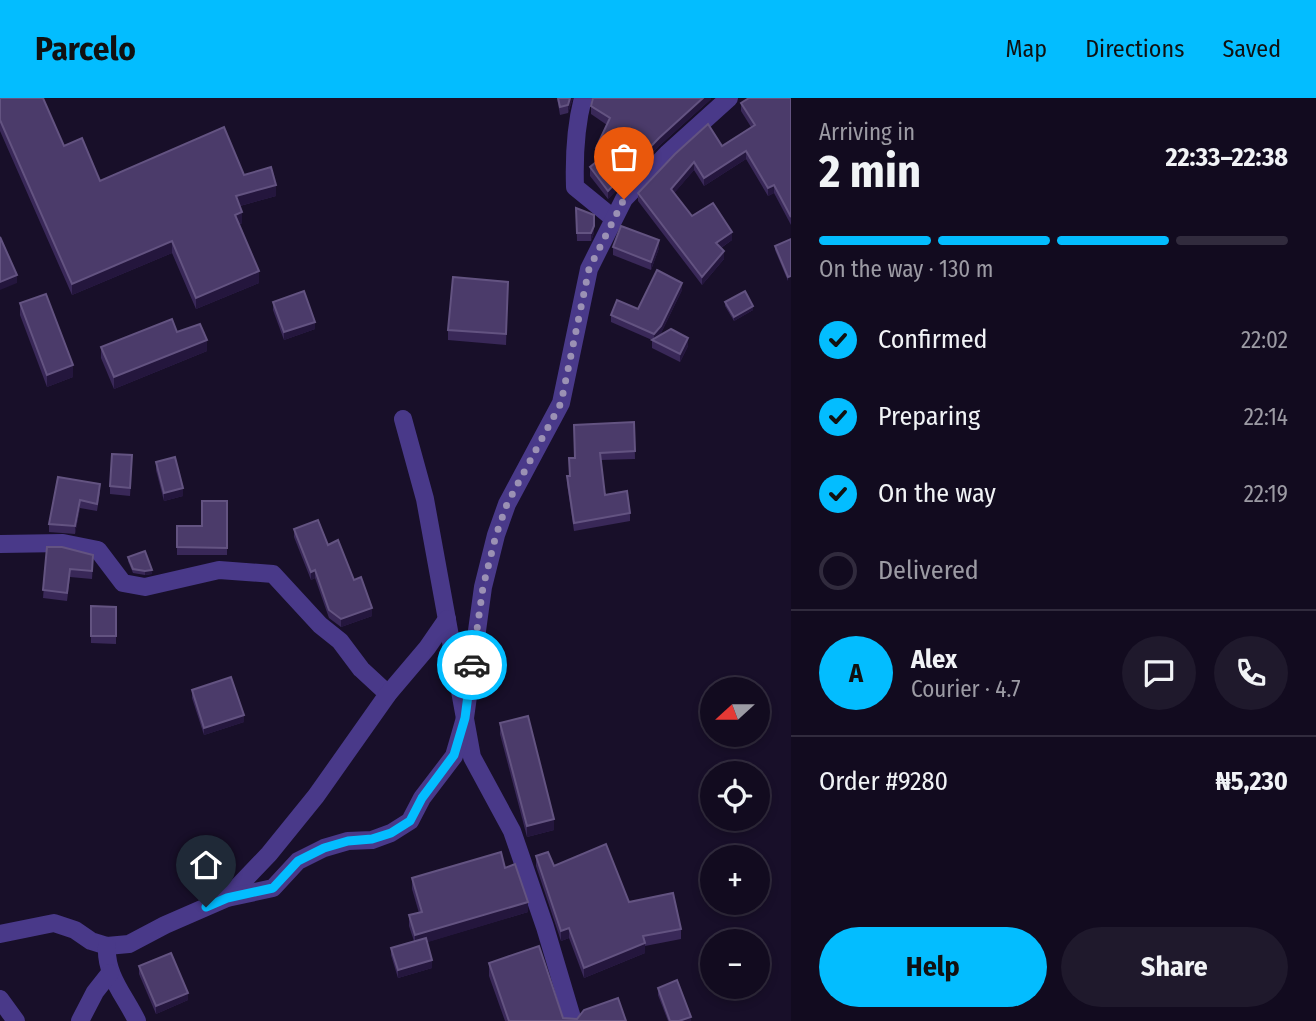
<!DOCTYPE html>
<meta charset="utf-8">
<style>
body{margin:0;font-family:"Fira Sans Condensed",sans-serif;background:#1f192c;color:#f1f3f6;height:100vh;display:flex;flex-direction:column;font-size:26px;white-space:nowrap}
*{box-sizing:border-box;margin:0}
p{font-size:23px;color:#9c9ba4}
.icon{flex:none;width:38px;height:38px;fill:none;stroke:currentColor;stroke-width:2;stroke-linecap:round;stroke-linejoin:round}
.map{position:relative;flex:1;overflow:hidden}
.drawer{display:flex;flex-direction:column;background:#120b1f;width:525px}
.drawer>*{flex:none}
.needle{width:46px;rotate:249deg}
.tools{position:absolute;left:700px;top:579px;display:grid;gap:14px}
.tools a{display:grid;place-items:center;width:70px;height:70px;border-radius:50%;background:#120b1f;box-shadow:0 4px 10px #0003,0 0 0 2px #312b3d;font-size:35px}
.pin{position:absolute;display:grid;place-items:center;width:60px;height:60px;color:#fff;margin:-72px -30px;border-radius:50% 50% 50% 0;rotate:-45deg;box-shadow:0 0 7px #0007}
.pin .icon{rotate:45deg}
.courier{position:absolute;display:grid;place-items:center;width:70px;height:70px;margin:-35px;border:5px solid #03bdff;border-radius:50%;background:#fff;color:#222;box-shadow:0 2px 9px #0007}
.overview em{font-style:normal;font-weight:700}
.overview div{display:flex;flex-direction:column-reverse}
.overview{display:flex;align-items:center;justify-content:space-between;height:119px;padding:0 28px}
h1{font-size:46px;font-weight:700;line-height:52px}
.bar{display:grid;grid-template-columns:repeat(4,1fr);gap:10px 7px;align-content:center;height:84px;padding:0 28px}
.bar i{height:9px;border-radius:5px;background:#312b3d}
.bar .active{background:#03bdff}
.bar p{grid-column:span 4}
.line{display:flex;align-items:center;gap:18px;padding:0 28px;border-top:2px solid #312b3d}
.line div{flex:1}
.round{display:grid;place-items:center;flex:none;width:74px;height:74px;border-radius:37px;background:#1f192c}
ol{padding:0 28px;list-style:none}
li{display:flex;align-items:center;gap:21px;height:77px}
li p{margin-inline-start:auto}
li .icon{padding:7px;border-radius:50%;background:#03bdff;color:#111;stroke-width:4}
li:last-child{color:#9c9ba4}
li i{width:38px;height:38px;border:4px solid #312b3d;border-radius:50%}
.cta{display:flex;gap:14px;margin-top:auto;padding:14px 28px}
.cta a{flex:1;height:80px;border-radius:42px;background:#03bdff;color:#111;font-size:28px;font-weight:700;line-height:80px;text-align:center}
.cta a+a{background:#1f192c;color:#f1f3f6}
header{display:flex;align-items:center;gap:42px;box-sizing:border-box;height:98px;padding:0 35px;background:#03bdff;color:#111}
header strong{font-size:33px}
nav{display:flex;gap:38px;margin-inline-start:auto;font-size:24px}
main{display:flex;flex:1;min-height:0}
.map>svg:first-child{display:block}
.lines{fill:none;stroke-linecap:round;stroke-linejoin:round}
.minor{stroke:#493989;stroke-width:18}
.wall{fill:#392858}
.shaded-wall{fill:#24163d}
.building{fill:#4b3b6a;stroke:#635381;stroke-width:2}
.done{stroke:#9b91b4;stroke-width:7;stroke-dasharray:0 12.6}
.route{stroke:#03bdff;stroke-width:9}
</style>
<header>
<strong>Parcelo</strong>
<nav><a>Map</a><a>Directions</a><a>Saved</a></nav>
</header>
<main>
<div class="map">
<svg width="791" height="923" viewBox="0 0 791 923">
<rect width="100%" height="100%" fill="#180f29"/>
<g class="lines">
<g class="minor">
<path d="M583 0C575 30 574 58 575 89L613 120"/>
<polyline points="403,321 425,401 472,659 512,733 545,829 573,923"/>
<polyline points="0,446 63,445 98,452 123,485 145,489 219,472 273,476 320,527 340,543 361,571 388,596"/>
<polyline points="227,800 269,756 316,698 388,596 427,550 447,521"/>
<polyline points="0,836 54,825 75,832 91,843 107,848 129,846 165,827 227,800 273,790 298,763 324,750 348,743 372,742 391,735 410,723 422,700 454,658 465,620 483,489 496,437 507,406 561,305 589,171 624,101 667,56 729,0"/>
<path d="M107 848C105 877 125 898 137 923"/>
<polyline points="0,901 16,923"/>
<polyline points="80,923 95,894 110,875"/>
</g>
</g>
<g class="wall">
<polygon points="0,0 64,48 100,83 244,77 276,98 240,108 242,125 239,127 259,185 196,211 172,155 72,197 0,33"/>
<polygon points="557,0 573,0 568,15 560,17"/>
<polygon points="711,0 711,1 659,48 608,101 590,78 590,69 600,61 596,58 596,50 607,27 591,16 591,8"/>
<polygon points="791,0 791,127 774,95 768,98 746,61 704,88 694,72 674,95 692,118 732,142 721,150 724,161 702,187 638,103 638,95 722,48 751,29 741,13 741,5"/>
<polygon points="576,110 594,135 591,143 577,143"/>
<polygon points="791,141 788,183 775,152 775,148"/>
<polygon points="613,149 659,150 651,172 613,157"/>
<polygon points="508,184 506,247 448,242 448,232"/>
<polygon points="682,192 661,235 658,239 688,248 680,264 652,250 652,242 611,224 611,217 638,211"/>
<polygon points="273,204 315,231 284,242 273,212"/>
<polygon points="725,204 753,212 734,223 725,208"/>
<polygon points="20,205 73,279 47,289 20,217"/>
<polygon points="177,234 207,253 114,291 101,260 101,249"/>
<polygon points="634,324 635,361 601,362 605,397 630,415 630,423 574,433 567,386 567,378 570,378 569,360 575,360"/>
<polygon points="156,364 183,398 164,403 156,372"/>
<polygon points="132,365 130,398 110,396 110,388"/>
<polygon points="58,379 100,394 97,413 80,410 75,436 49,434 49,426"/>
<polygon points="227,403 227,457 177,457 177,428 202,428"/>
<polygon points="294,431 328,447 354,482 372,518 341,529 329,520 315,480 311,482 294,439"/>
<polygon points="47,449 93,465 92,481 70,479 67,503 43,500"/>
<polygon points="128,459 152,476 145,477 133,475 128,463"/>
<polygon points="91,508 116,509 116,546 91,545"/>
<polygon points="192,592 244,624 204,637 192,600"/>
<polygon points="500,625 554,732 527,739 500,636"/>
<polygon points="536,758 554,768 629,804 681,831 681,841 645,848 645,855 584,880 569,840 561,843 536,768"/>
<polygon points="505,770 528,814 427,844 432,870 398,880 391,857 391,850 414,843 409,828 409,817 419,815 412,791 412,780"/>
<polygon points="489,865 563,920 626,923 505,923 489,878"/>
<polygon points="139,868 188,902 156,916 139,876"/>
<polygon points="658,890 691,923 668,923 658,897"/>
</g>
<g class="shaded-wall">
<polygon points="570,0 573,0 568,15 568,7"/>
<polygon points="703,0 711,0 711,1 659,48 608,101 608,93 659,40"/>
<polygon points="746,53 746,61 704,88 704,80"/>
<polygon points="694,64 694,72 671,99 671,91"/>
<polygon points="276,87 276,98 236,109 236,98"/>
<polygon points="774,87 774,95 768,98 768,90"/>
<polygon points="242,114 242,125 235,128 235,117"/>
<polygon points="594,128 594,135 591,143 591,135"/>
<polygon points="732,134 732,142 716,153 716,145"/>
<polygon points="659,142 659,150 651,172 651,164"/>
<polygon points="172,143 172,155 72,197 72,186"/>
<polygon points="724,153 724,161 702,187 702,179"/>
<polygon points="259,173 259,185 196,211 196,200"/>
<polygon points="17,177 17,185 0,192 0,184"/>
<polygon points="682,185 682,192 661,235 654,243 654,236"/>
<polygon points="753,208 753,212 734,223 734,219"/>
<polygon points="315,224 315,231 284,242 284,234"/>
<polygon points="688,240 688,248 680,264 680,256"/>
<polygon points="207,242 207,253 114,291 114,279"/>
<polygon points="73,267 73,279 47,289 47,277"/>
<polygon points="183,390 183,398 164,403 164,395"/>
<polygon points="80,402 80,410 75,436 75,428"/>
<polygon points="152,472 152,476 145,477 145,473"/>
<polygon points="315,472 315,480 311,482 311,474"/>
<polygon points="372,510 372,518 341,529 341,521"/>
<polygon points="244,617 244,624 204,637 204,630"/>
<polygon points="554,721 554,732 527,739 527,728"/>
<polygon points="528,804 528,814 415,848 415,837"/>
<polygon points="569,830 569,840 561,843 561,833"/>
<polygon points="645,845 645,855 584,880 584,870"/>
<polygon points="432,862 432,870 398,880 398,872"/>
<polygon points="188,895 188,902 156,916 156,908"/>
<polygon points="691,919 691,923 679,923"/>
</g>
<g class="building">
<polygon points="0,0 43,0 64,48 82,40 100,83 224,29 244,77 271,69 276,87 236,98 242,114 235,117 259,173 196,200 172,143 72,186 0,22"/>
<polygon points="558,0 570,0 568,7 560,9"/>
<polygon points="593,0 703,0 659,40 608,93 590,69 606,56 596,50 610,20 591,8"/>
<polygon points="749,0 791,0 791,119 774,87 768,90 746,53 704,80 694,64 671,91 692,118 713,105 732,134 716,145 724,153 702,179 638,95 675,56 708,26 722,48 755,27 741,5"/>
<polygon points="576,110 594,117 594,128 591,135 577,135"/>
<polygon points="621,128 659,142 651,164 613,149"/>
<polygon points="0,139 17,177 0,184"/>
<polygon points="791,141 791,178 788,179 775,148"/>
<polygon points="657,172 682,185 661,228 654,236 611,217 617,202 638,211"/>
<polygon points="453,179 508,184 506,236 448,232"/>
<polygon points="304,193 315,224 284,234 273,204"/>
<polygon points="745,193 753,208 734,219 725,204"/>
<polygon points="46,196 73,267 47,277 20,205"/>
<polygon points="172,221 177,234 200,226 207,242 114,279 101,249"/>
<polygon points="671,231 688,240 680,256 652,242"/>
<polygon points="634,324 635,353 600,355 605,397 627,393 630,415 574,425 567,378 570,378 569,360 575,360 574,327"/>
<polygon points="112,356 132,357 130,390 110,388"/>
<polygon points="175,359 183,390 164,395 156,364"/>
<polygon points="58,379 100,386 97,406 80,402 75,428 49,426"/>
<polygon points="202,403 227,403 227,450 177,449 177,428 202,428"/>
<polygon points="318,422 328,447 338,442 354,482 361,479 372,510 341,521 329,512 315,472 311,474 294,431"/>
<polygon points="47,449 62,449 93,457 92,473 70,471 67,495 43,492"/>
<polygon points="145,453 152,472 145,473 133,471 128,459"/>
<polygon points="91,508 116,509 116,538 91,538"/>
<polygon points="231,579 244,617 204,630 192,592"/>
<polygon points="528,618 554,721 527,728 500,625"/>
<polygon points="606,746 629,804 673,795 681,831 643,838 645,845 584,870 569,830 561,833 536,758 548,754 554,768"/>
<polygon points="501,754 505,770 515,766 528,804 415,837 409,817 422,814 412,780"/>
<polygon points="426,840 432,862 398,872 391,850"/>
<polygon points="539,848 563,920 577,921 584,912 618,900 626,923 509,923 489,865"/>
<polygon points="171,855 188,895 156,908 139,868"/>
<polygon points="677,882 691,919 679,923 670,923 658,890"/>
</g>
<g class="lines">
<polyline class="done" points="472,567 483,489 496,437 507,406 561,305 589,171 624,101"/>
<polyline class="route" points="206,809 227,800 273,790 298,763 324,750 348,743 372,741 391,735 410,723 422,700 454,657 465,620 472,567"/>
</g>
</svg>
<div class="tools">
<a><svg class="needle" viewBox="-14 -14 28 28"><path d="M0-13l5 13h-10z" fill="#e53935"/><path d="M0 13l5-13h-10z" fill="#9c9ba4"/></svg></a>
<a><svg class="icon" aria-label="locate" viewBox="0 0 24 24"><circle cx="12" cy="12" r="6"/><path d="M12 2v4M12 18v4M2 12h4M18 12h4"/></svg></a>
<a>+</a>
<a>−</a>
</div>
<div class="pin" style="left:624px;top:101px;background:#ea580c"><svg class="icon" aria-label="bag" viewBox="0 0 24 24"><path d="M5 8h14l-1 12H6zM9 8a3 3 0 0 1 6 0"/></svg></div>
<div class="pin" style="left:206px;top:809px;background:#1f2937"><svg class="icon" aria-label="home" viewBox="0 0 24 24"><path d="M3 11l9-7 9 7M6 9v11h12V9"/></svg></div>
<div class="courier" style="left:472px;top:567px"><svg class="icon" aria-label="car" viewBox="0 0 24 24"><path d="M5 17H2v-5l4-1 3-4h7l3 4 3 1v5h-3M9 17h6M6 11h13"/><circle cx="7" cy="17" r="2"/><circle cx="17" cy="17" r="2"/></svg></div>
</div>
<section class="drawer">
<div class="overview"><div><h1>2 min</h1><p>Arriving in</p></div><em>22:33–22:38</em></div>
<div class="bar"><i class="active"></i><i class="active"></i><i class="active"></i><i></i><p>On the way · 130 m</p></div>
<ol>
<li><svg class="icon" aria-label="check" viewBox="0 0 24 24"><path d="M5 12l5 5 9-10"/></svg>Confirmed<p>22:02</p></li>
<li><svg class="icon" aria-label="check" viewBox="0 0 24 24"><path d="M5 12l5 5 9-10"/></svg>Preparing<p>22:14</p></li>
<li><svg class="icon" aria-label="check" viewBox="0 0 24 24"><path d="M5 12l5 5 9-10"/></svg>On the way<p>22:19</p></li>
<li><i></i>Delivered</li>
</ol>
<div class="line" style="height:126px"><b class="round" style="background:#03bdff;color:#111">A</b><div><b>Alex</b><p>Courier · 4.7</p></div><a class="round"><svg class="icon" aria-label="chat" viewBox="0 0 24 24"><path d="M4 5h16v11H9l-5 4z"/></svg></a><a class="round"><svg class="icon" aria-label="phone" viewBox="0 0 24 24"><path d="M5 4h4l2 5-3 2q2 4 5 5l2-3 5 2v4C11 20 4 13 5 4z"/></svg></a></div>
<div class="line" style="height:91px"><div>Order #9280</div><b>₦5,230</b></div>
<div class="cta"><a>Help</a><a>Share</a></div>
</section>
</main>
